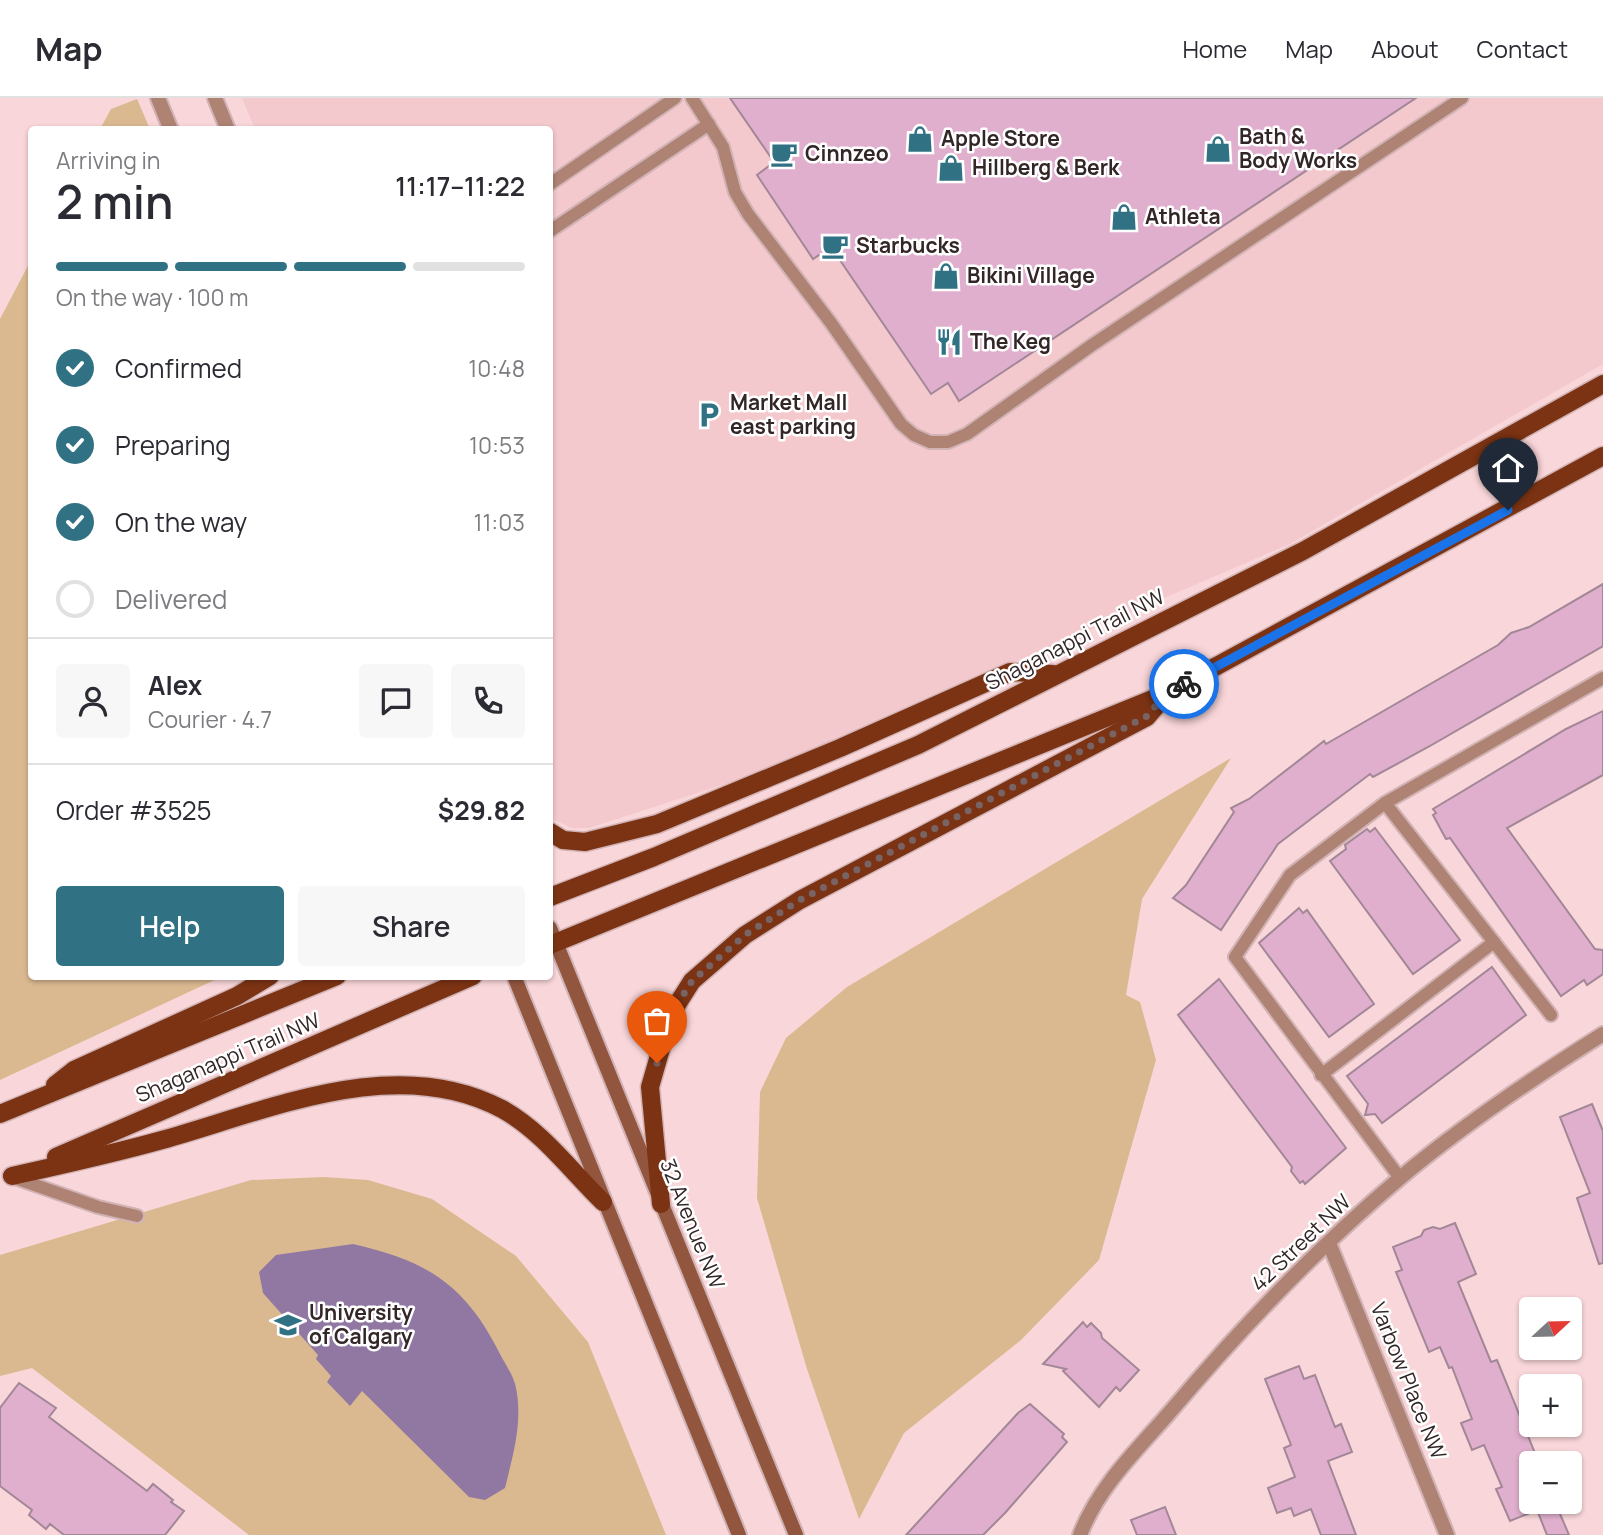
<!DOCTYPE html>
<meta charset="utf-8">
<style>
body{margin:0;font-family:Manrope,sans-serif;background:#f7f7f7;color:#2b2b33;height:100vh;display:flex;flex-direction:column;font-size:26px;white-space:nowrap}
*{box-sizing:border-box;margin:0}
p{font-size:23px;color:#7c7c81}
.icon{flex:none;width:38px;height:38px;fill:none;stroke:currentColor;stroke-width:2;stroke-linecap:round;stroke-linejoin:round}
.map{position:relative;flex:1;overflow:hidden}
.details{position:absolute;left:28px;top:28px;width:525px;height:854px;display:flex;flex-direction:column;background:#fff;border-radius:7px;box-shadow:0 2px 5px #0004}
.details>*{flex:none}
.needle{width:46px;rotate:68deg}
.tools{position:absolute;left:1519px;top:1199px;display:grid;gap:14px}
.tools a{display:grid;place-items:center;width:63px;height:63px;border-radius:7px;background:#fff;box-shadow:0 2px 5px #0004;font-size:35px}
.pin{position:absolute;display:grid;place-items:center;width:60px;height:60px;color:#fff;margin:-72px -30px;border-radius:50% 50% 50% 0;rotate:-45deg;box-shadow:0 0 7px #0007}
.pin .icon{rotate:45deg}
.courier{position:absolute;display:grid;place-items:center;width:70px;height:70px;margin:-35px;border:5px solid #1a73e8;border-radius:50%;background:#fff;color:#222;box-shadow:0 2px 9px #0007}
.overview em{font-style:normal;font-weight:600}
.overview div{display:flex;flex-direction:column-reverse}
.overview{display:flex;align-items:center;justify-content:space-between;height:119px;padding:0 28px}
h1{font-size:46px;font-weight:600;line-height:52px}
.bar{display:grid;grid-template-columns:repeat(4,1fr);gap:10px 7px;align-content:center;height:84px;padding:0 28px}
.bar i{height:9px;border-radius:5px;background:#e1e1e2}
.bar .selected{background:#307284}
.bar p{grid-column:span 4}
.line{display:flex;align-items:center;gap:18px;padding:0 28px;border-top:2px solid #e1e1e2}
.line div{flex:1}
.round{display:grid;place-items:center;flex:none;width:74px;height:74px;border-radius:7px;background:#f7f7f7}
ol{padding:0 28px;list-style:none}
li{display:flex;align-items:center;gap:21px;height:77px}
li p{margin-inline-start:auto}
li .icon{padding:7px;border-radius:50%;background:#307284;color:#fff;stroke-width:4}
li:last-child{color:#7c7c81}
li i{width:38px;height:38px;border:4px solid #e1e1e2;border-radius:50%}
.button{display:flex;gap:14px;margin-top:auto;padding:14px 28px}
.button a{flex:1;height:80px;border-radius:7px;background:#307284;color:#fff;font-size:28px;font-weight:600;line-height:80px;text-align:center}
.button a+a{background:#f7f7f7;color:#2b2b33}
header{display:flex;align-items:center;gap:42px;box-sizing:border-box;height:98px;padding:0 35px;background:#fff;border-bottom:2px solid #e1e1e2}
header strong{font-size:33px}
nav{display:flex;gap:38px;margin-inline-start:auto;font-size:24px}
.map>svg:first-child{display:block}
.built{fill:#f4c9ce}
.green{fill:#dab990}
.water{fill:#9078a2}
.building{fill:#e0afcd;stroke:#a28797;stroke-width:2}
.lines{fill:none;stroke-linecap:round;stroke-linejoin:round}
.service-casing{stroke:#d1b3b5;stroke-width:16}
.minor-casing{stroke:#d1b3b5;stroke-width:18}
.tertiary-casing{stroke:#d1b3b5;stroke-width:18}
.secondary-casing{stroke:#d1b3b5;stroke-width:18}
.primary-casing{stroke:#d1b3b5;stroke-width:21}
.service{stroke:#ae8373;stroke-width:12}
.minor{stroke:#ae8373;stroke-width:14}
.tertiary{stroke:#ae8373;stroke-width:14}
.secondary{stroke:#92553e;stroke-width:14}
.primary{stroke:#7c3313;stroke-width:18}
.done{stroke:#786465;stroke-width:7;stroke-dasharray:0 12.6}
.route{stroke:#1a73e8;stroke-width:9}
.labels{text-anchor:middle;stroke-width:5;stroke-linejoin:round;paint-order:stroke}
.poi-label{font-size:21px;font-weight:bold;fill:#332627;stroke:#fff;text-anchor:start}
.street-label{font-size:21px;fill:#332627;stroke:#fff}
</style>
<header>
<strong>Map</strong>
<nav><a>Home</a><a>Map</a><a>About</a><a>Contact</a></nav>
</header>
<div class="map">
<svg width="1603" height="1437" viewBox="0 0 1603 1437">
<rect width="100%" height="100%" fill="#f9d6d9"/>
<polygon class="built" points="242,0 1603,0 1603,266 1290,446 747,679 589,730 572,730 550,720 550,32 255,31"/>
<g class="green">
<polygon points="137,1 150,31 100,31 111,11"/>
<polygon points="31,162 32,878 221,879 0,982 0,221"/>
<polygon points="1231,660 1142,801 1126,897 1140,904 1156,962 1099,1162 1021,1242 904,1335 859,1421 807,1271 757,1100 760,994 786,940 847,889"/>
<polygon points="324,1079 368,1082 432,1101 516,1158 588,1244 666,1437 249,1437 32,1270 0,1278 0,1157 251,1082"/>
</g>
<path class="water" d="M353 1146C427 1163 465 1186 500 1256 505 1266 514 1278 516 1290 523 1324 513 1357 505 1390L485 1402 469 1399 362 1293 350 1308 327 1284 331 1278 316 1261 318 1257 263 1195 259 1174 276 1157Z"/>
<g class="building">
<polygon points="730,0 1416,0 959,303 948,285 931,296 831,149 813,161 757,77 774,64"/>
<polygon points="1603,486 1603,548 1430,648 1373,679 1370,676 1278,746 1221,832 1173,800 1186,787 1234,714 1231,710 1249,701 1324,643 1326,646 1498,547 1511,535 1529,529"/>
<polygon points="1603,613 1603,677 1507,730 1595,851 1603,852 1603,876 1587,887 1584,882 1561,898 1450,740 1446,741 1433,717 1436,715 1433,711 1566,631"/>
<polygon points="1375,730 1460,842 1413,876 1330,763 1346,751 1345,747 1367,731 1370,734"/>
<polygon points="1299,810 1303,815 1307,812 1374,906 1329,939 1259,845"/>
<polygon points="1492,869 1526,917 1382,1025 1375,1016 1365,1017 1368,1006 1347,978"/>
<polygon points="1219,881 1346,1050 1305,1086 1303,1083 1300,1085 1291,1073 1292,1069 1178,917"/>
<polygon points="1592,1006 1603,1033 1603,1165 1599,1166 1577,1100 1590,1095 1560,1019"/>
<polygon points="1455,1125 1476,1176 1458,1184 1491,1264 1497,1262 1539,1365 1531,1365 1531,1404 1555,1404 1569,1437 1547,1437 1537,1412 1510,1423 1496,1391 1502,1389 1484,1347 1472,1352 1461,1325 1472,1321 1452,1269 1449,1270 1440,1249 1429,1254 1396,1174 1402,1172 1393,1149 1421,1138 1424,1132 1433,1129 1440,1131"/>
<polygon points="1083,1224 1087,1229 1091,1225 1101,1235 1102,1240 1139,1272 1120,1293 1116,1289 1099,1309 1063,1273 1066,1271 1043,1266"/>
<polygon points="1299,1268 1304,1281 1315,1277 1335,1329 1341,1326 1352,1354 1328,1363 1356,1437 1321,1437 1311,1411 1294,1418 1291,1410 1277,1415 1268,1390 1295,1379 1284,1350 1291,1347 1265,1281"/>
<polygon points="19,1285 56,1310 49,1319 147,1393 153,1386 173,1402 171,1404 184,1413 165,1437 64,1437 50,1426 46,1431 29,1417 32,1412 0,1388 0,1310"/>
<polygon points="1030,1306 1064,1336 1062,1339 1067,1344 1005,1415 983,1437 906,1437 1018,1315"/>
<polygon points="1165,1409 1176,1437 1137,1437 1131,1422"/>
</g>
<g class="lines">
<defs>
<g id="service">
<polyline points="692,0 723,49 735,94 748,116 831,225 901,326 914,337 930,344 948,344 967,336 1092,247 1462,0"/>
<polyline points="550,86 675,0"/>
<polyline points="550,133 709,26"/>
<polyline points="1385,705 1551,917"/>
<polyline points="1321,977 1494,844"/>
<polyline points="12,1079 98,1109 137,1118"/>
<polyline points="1400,1080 1235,859 1290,777 1385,705 1603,580"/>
</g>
<g id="minor">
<polyline points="1329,1145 1447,1437"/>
<path d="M1080 1437C1098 1389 1137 1352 1170 1314 1240 1231 1317 1150 1400 1080 1463 1027 1533 980 1603 936"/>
</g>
<g id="tertiary">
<polyline points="158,0 171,32"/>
<polyline points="215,0 228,32"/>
</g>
<g id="secondary">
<polyline points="550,830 796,1437"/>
<polyline points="514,878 739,1437"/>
</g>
<g id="primary">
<polyline points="550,734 563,742 585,744 657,726 840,650 1010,574 1053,576"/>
<polyline points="550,799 654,759 918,647 1303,453 1603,286"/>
<polyline points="550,847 1167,595 1603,358"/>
<polyline points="55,987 74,972 237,898 270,878"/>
<polyline points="0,1016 337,878"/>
<polyline points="56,1059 473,878"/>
<path d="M12 1078C62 1067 112 1056 162 1042 267 1013 395 954 502 1011 543 1034 570 1072 603 1104"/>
<polyline points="661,1106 650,989 671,916 692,883 745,837 800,802 1147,619 1165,598"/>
</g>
</defs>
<use href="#service" class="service-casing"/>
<use href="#minor" class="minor-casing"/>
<use href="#tertiary" class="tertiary-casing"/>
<use href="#secondary" class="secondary-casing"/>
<use href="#primary" class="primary-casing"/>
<use href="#service" class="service"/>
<use href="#minor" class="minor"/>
<use href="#tertiary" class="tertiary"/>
<use href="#secondary" class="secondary"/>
<use href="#primary" class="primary"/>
</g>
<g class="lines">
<polyline class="done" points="657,965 671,916 692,883 745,837 800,802 1147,618 1167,595 1184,586"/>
<polyline class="route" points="1184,586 1508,412"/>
</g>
<defs>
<symbol id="shop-bare" viewBox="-9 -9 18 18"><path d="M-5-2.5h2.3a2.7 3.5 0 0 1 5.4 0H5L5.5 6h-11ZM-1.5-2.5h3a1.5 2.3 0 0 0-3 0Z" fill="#307284" stroke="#fff" stroke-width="2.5" paint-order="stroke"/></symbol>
<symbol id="cafe-bare" viewBox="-9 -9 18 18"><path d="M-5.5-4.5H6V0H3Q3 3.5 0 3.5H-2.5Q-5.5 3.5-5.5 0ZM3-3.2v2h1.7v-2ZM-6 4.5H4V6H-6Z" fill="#307284" stroke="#fff" stroke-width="2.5" paint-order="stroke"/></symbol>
<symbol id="restaurant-bare" viewBox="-9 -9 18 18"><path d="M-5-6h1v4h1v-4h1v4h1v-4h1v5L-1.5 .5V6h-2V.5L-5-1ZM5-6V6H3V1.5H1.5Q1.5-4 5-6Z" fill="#307284" stroke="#fff" stroke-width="2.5" paint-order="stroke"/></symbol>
<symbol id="parking-bare" viewBox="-9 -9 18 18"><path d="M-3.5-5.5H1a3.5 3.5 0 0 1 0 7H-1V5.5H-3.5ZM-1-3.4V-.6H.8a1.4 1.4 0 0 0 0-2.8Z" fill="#307284" stroke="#fff" stroke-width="2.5" paint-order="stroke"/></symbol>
<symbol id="university-bare" viewBox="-9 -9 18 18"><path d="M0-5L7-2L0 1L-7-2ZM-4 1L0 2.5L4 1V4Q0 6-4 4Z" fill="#307284" stroke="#fff" stroke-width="2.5" paint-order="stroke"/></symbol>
</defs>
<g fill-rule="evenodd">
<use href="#shop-bare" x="901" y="22" width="38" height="38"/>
<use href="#shop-bare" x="1199" y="32" width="38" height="38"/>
<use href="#cafe-bare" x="765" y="37" width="38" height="38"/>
<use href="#shop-bare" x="932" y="51" width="38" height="38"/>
<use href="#shop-bare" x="1105" y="100" width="38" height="38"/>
<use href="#cafe-bare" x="816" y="129" width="38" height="38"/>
<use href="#shop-bare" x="927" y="159" width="38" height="38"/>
<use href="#restaurant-bare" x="930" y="225" width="38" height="38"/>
<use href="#parking-bare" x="690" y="298" width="38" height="38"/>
<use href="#university-bare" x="269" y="1208" width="38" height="38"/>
</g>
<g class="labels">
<g class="poi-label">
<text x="1239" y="46">Bath &amp;<tspan x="1239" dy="24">Body Works</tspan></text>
<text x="941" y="48">Apple Store</text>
<text x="805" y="63">Cinnzeo</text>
<text x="972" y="77">Hillberg &amp; Berk</text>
<text x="1145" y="126">Athleta</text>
<text x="856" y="155">Starbucks</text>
<text x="967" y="185">Bikini Village</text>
<text x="970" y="251">The Keg</text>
<text x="730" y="312">Market Mall<tspan x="730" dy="24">east parking</tspan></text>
<text x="309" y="1222">University<tspan x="309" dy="24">of Calgary</tspan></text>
</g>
<g class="street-label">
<text transform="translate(1075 542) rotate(-27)" y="7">Shaganappi Trail NW</text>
<text transform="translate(228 960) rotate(-23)" y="7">Shaganappi Trail NW</text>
<text transform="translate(692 1126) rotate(68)" y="7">32 Avenue NW</text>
<text transform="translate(1301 1145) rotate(-44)" y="7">42 Street NW</text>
<text transform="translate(1408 1283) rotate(68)" y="7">Varbow Place NW</text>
</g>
</g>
</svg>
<div class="tools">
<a><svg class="needle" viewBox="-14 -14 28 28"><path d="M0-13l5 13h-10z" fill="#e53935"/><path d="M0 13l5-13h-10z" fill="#7c7c81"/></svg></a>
<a>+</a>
<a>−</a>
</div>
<div class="pin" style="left:657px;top:965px;background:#ea580c"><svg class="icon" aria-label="bag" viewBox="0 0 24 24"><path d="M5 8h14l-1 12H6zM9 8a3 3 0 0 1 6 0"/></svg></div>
<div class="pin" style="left:1508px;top:412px;background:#1f2937"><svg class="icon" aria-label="home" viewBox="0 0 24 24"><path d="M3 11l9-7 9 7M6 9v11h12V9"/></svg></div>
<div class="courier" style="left:1184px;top:586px"><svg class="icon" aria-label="bike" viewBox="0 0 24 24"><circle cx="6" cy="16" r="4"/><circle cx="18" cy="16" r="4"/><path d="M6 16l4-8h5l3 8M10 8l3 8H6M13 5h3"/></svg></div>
<section class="details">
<div class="overview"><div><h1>2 min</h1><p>Arriving in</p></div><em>11:17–11:22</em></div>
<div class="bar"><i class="selected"></i><i class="selected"></i><i class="selected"></i><i></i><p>On the way · 100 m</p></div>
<ol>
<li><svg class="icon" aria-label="check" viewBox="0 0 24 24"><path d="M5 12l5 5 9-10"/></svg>Confirmed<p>10:48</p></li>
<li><svg class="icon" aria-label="check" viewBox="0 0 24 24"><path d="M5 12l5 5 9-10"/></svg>Preparing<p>10:53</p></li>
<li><svg class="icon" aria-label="check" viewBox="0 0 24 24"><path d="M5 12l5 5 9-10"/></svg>On the way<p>11:03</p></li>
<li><i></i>Delivered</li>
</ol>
<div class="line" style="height:126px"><a class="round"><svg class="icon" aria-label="person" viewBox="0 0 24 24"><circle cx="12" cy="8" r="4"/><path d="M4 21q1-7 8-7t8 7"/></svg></a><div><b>Alex</b><p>Courier · 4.7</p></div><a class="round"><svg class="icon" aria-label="chat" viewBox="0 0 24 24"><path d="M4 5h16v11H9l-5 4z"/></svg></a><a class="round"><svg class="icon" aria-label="phone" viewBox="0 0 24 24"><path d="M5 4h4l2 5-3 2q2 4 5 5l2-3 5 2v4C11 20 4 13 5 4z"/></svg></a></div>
<div class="line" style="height:91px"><div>Order #3525</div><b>$29.82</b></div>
<div class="button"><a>Help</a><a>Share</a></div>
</section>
</div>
